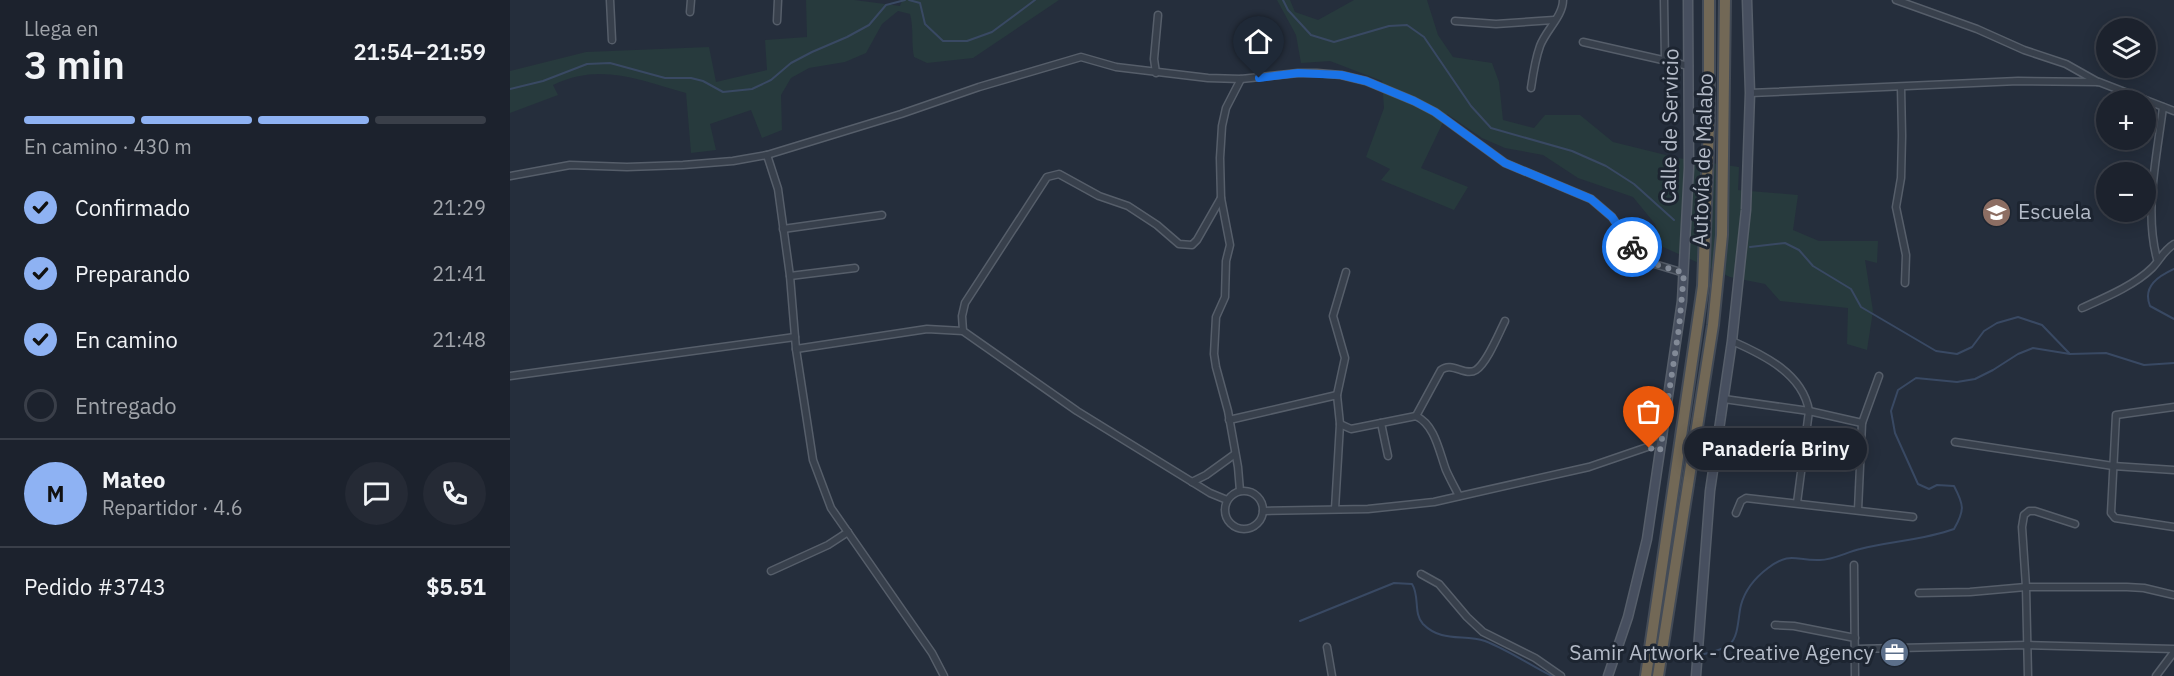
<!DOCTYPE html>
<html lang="es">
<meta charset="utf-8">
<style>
body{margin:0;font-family:"IBM Plex Sans",sans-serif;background:#252a35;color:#f1f3f6;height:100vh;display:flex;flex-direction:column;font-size:22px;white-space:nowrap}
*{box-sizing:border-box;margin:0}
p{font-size:20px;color:#a0a4aa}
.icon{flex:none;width:33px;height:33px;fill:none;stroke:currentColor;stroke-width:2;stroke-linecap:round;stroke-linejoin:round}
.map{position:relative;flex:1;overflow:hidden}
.drawer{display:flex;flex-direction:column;background:#1c222d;width:510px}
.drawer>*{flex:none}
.buttons{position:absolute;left:1586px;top:18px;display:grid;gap:12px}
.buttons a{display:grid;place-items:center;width:60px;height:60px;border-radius:50%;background:#1c222d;box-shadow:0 3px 15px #0003,0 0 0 2px #3a3f49;font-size:30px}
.pin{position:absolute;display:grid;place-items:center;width:51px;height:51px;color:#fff;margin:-62px -26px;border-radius:50% 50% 50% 0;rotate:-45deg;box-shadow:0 0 6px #0007}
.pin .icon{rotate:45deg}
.courier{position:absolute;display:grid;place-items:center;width:60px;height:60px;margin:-30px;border:4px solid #1a73e8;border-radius:50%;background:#fff;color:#222;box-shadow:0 2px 8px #0007}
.bubble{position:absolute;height:42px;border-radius:21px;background:#1c222d;box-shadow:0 3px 15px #0003,0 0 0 2px #3a3f49;font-size:20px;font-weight:600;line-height:42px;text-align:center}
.overview em{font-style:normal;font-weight:600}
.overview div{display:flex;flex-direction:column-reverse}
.overview{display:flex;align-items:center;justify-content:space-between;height:102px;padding:0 24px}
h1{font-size:39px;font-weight:600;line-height:45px}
.bar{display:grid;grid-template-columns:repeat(4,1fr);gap:9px 6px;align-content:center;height:72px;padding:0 24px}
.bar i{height:8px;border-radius:4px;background:#3a3f49}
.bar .active{background:#8eb2f3}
.bar p{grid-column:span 4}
.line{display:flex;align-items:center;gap:15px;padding:0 24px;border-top:2px solid #3a3f49}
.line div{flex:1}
.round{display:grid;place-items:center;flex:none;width:63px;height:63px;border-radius:32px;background:#252a35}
ol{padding:0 24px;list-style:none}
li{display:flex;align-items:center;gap:18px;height:66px}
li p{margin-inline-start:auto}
li .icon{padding:6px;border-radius:50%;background:#8eb2f3;color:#111;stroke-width:4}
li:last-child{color:#a0a4aa}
li i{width:33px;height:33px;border:3px solid #3a3f49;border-radius:50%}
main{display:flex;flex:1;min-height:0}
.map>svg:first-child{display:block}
.green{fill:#273a3d}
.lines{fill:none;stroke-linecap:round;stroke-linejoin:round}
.stream{stroke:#394963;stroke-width:2}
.street-casing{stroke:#565e6a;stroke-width:9}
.secondary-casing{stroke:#565e6a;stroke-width:11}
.highway-casing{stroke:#434b57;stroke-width:14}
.street{stroke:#38404c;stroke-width:6}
.secondary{stroke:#474f5f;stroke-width:8}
.highway{stroke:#726856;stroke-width:10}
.done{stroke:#828a97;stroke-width:6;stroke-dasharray:0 10.8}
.route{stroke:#1a73e8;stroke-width:8}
.labels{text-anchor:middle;stroke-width:6;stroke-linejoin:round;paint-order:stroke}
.street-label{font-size:21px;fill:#b4bbc8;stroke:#1d2531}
.poi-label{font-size:21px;fill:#b4bbc8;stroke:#1d2531;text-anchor:start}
</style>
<main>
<section class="drawer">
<div class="overview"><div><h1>3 min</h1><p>Llega en</p></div><em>21:54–21:59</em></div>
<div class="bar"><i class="active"></i><i class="active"></i><i class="active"></i><i></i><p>En camino · 430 m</p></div>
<ol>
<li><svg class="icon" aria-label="check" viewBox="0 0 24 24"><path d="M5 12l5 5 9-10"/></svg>Confirmado<p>21:29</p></li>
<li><svg class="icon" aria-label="check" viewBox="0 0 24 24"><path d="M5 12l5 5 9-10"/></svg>Preparando<p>21:41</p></li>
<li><svg class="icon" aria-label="check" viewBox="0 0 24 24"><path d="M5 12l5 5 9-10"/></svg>En camino<p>21:48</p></li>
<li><i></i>Entregado</li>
</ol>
<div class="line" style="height:108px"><b class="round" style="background:#8eb2f3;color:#111">M</b><div><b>Mateo</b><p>Repartidor · 4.6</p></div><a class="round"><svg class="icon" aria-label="chat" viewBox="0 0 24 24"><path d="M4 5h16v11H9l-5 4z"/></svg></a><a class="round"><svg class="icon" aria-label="phone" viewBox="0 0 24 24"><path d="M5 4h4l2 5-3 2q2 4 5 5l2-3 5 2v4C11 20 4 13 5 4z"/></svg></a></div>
<div class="line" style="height:78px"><div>Pedido #3743</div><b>$5.51</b></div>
</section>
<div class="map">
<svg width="1664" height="676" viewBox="0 0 1664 676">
<rect width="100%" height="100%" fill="#252e3c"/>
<g class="green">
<path d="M296 0H344L390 6 392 0H549L463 58 417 63 404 57C401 42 404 29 400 14L388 11 372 24 356 53 335 62 299 68 281 78 271 95 272 130 252 138 241 110 200 124 206 150 181 153 176 93C129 80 90 62 43 85L48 95 0 113V71L76 52 199 47 206 82 257 70 255 40 297 37Z"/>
<polygon points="767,0 780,0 785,12 808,20 844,0 917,0 928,35 943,57 982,63 989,82 993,120 1024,128 1035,115 1070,115 1103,142 1168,158 1229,167 1228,190 1288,195 1283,230 1309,241 1368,241 1367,263 1355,260 1363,311 1357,350 1337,344 1338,308 1270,301 1255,284 1220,277 1153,247 1145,224 1123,197 1068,178 1033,155 995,148 972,138 937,114 911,168 958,187 944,210 871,180 880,169 856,157 874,108 872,81 820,61 791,63 786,35"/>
</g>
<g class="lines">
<g class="stream">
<polyline points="399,0 410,3 415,24 433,41 457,41 482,32 525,0"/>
<polyline points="773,0 778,10 801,35 824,42 879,26 897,25 914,37 961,106 981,128 1062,151 1096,166 1124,184 1164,220"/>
<polyline points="0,89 33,81 77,64 100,63 155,78 181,78 193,81 213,92 242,89 261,80 281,63 302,52 337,37 359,25 376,5 395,0"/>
<polyline points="1240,247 1275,243 1289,250 1303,266 1341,289 1351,307 1426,351 1447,354 1462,347 1474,331 1487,323 1508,317 1532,325 1559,353"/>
<path d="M1664 269C1649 276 1632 286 1640 306L1664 319"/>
<path d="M790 621 884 583 902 584C910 596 903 613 913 624 932 643 953 634 975 641 998 650 1020 665 1042 676"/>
<path d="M1194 654C1202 652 1213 650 1220 644 1229 636 1228 616 1231 605 1235 590 1246 577 1258 568 1281 551 1285 561 1310 560 1323 560 1337 552 1350 549 1381 541 1414 540 1444 529 1455 510 1454 505 1444 486L1427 485 1419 489 1408 484 1385 433 1381 411 1388 390 1406 378 1447 382 1465 379 1483 370 1508 354 1523 348 1560 354 1596 353 1634 365 1664 363"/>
</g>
<defs>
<g id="street">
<polyline points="100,0 102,40"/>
<polyline points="1154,0 1155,61"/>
<polyline points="1386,0 1467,29 1514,50 1556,64 1588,82"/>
<polyline points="180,12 181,0"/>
<polyline points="267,21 268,0"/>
<polyline points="945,21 986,24 1044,20"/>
<polyline points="1073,42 1179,66"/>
<polyline points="646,73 644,59 648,15"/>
<polyline points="1391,87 1392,136 1391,178 1386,207 1396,255 1395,283"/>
<path d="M1021 88C1023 74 1025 60 1030 46 1036 30 1053 16 1053 0"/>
<polyline points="1240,93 1508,81 1589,82 1664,111"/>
<polyline points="257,155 268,189 280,276 286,349 303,460 321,508 422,653 434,676"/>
<polyline points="0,176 60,165 117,167 173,165 223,161 257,155 391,114 469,87 571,57 606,67 698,78 731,79 788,73 807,73 831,75 856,81 904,101 925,112 995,163 1081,199 1102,217 1122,247 1138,262 1174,273"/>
<polyline points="273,229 372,215"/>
<path d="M1647 259C1634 211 1647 156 1653 107"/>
<polyline points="280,276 345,268"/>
<path d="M1572 308C1594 298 1625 285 1642 268 1650 260 1653 251 1664 244"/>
<polyline points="453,331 452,316 455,303 537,177 549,174 589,196 618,206 647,225 669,244 682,245 687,240 711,198"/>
<path d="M1222 341C1254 355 1293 374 1299 411L1287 503"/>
<polyline points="286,349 417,329 453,331 567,411 700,493 717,500"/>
<polyline points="0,376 285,337"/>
<polyline points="827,395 835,358 823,316 836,272"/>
<polyline points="1214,399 1299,411 1352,423"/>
<polyline points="1664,407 1606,415 1601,513 1605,518 1664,527"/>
<path d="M906 416 931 370C942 361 955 377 966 370 977 363 989 333 995 321"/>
<polyline points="719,420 827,395 830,424 825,509"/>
<polyline points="871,423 878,456"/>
<path d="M830 424 841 429 906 416C925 425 929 451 936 470 940 479 945 488 949 496"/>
<polyline points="1445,442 1603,466 1664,470"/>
<polyline points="682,482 696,475 725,454"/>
<circle cx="734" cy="510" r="19"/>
<polyline points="730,491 728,467 718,411 706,367 704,354 706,317 715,297 716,261 720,245 711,198 710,158 712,126 716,108 731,79"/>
<polyline points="1348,510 1352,423 1369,376"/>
<polyline points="753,511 858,509 924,502 1079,467 1152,442"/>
<polyline points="1226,513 1231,501 1236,498 1403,517"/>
<polyline points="1344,565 1345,676"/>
<polyline points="261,571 318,545 338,532"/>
<polyline points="911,574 929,584 957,617 973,632 1025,658 1051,676"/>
<polyline points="1409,593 1460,592 1516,587 1617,587 1634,588 1664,595"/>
<polyline points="1265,625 1284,626 1345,638"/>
<polyline points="817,647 822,676"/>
<polyline points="1346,649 1517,645 1664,649"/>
<polyline points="1518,676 1516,587 1512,527 1514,515 1519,511 1525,511 1565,524"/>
<polyline points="1646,676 1664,652"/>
</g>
<g id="secondary">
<polyline points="1098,676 1118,617 1137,539 1172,301 1179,168 1178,0"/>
<polyline points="1186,676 1200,491 1222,341 1236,210 1240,93 1237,0"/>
</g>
<g id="highway">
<polyline points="1136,676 1193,286 1199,124 1199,0"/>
<polyline points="1148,676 1203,325 1212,235 1215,0"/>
</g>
</defs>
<use href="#street" class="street-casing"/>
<use href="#secondary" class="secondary-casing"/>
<use href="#highway" class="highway-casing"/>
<use href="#street" class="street"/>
<use href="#secondary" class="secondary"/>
<use href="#highway" class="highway"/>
</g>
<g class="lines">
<polyline class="done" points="1122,247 1138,262 1174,273 1169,328 1150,451 1139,448"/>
<polyline class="route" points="749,78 788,73 831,75 856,81 904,101 925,112 995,163 1081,199 1102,217 1122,247"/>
</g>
<defs>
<symbol id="school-disc" viewBox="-11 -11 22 22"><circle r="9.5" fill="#8d6e63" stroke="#1d2531"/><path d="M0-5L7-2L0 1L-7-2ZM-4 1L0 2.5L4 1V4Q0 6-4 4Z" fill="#fff"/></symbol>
<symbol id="office-disc" viewBox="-11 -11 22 22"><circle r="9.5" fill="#5c6f8a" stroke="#1d2531"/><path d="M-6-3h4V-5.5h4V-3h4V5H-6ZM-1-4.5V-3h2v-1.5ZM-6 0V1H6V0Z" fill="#fff"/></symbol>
</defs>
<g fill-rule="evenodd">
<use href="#school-disc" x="1470" y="196" width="33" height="33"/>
<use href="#office-disc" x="1368" y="636" width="33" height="33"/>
</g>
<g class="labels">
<g class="street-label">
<text transform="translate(1160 126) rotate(-89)" y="7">Calle de Servicio</text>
<text transform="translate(1193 160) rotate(-88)" y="7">Autovía de Malabo</text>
</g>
<g class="poi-label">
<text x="1508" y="219">Escuela</text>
<text x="1364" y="660" text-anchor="end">Samir Artwork - Creative Agency</text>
</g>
</g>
</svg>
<div class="buttons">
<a><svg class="icon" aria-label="layers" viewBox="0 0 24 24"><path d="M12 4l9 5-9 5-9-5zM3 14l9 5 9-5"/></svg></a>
<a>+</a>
<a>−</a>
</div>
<div class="pin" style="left:1139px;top:448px;background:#ea580c"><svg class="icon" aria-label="bag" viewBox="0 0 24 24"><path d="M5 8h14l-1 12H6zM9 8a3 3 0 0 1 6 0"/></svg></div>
<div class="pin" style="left:749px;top:78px;background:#1f2937"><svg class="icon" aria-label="home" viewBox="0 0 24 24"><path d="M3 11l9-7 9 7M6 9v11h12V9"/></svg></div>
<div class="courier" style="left:1122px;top:247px"><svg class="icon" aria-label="bike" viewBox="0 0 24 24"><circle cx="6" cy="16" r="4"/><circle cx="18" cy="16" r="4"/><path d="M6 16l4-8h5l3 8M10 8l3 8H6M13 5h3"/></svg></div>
<div class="bubble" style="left:1174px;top:428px;width:183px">Panadería Briny</div>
</div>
</main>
